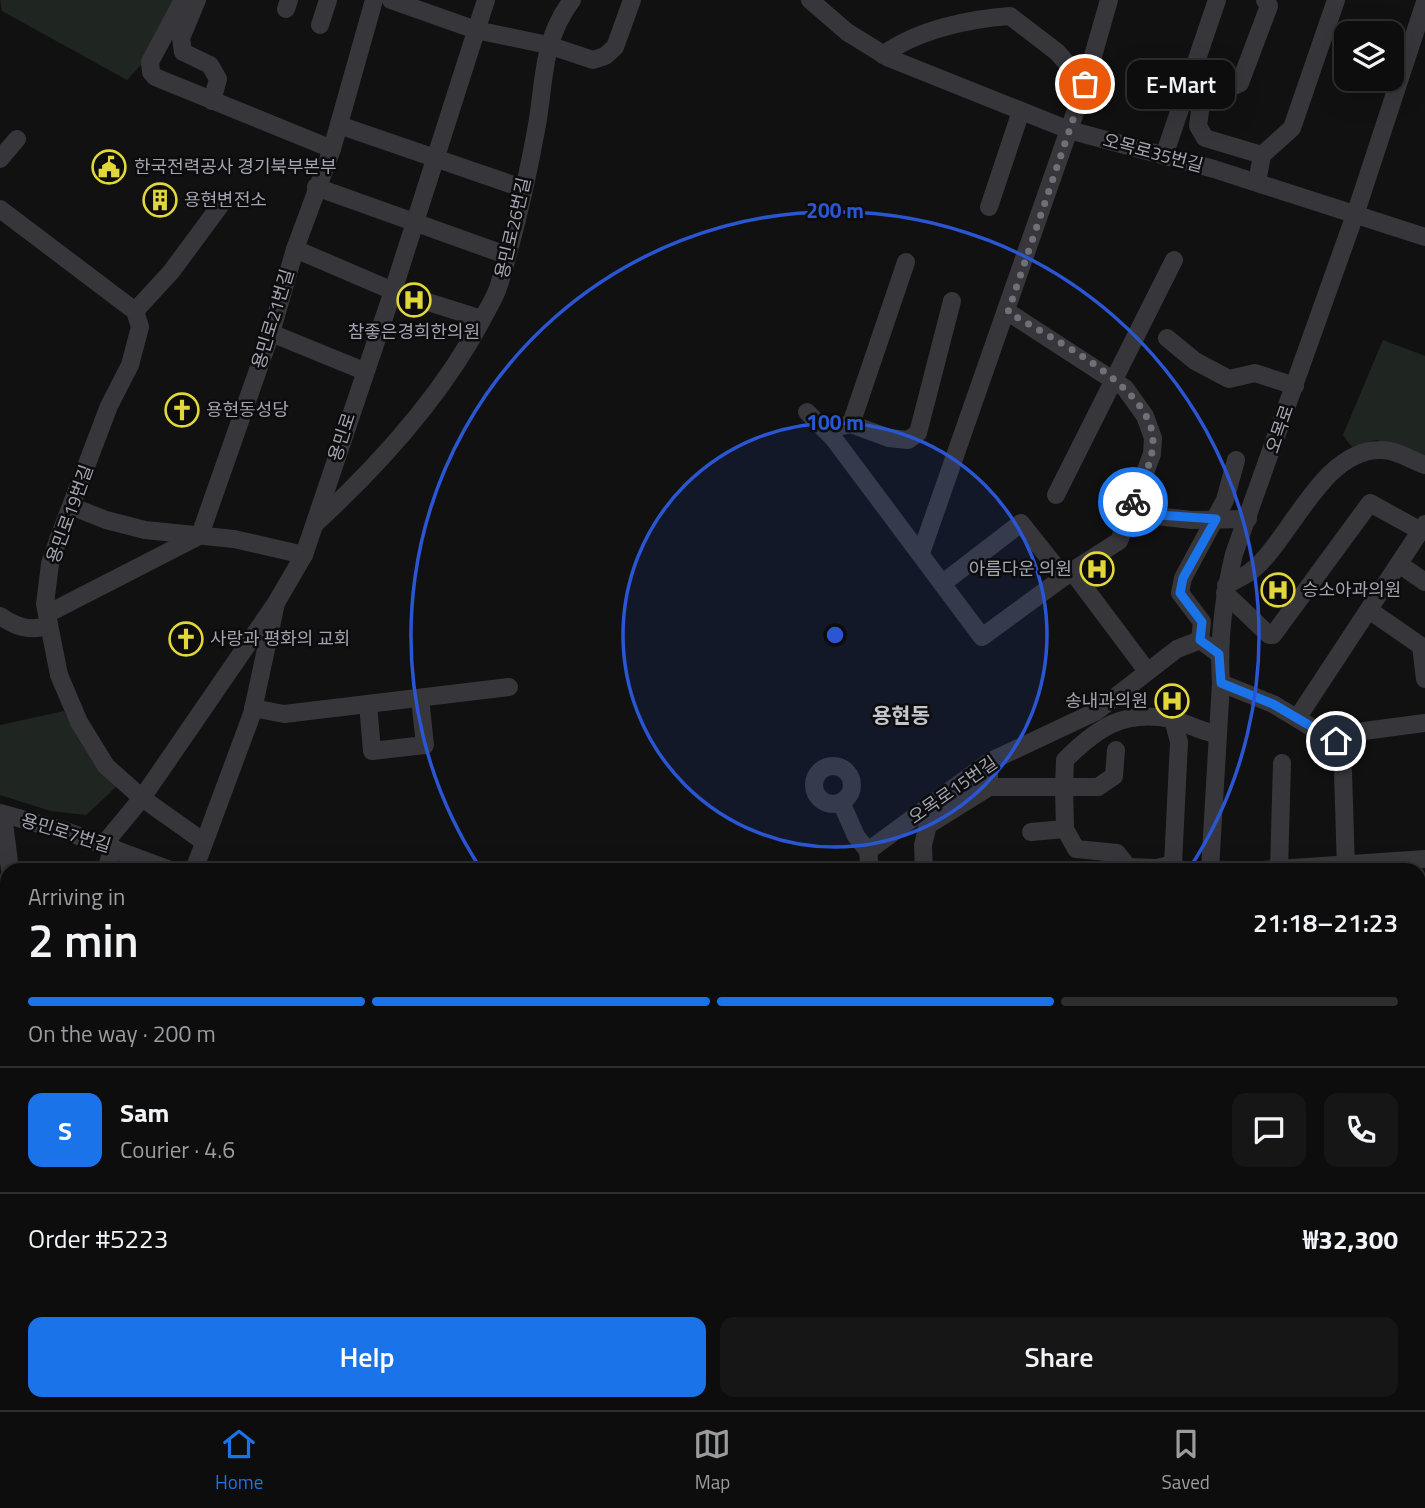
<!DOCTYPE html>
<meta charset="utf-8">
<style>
body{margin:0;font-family:"Titillium Web","Noto Sans KR",sans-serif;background:#161617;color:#f1f3f6;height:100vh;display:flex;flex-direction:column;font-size:26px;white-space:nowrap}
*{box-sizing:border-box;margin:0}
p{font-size:23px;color:#9a9c9e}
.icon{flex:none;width:38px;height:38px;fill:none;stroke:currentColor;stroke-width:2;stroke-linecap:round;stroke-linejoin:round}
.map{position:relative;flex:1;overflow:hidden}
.panel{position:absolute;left:0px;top:863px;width:1426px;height:548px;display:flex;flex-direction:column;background:#0d0d0e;border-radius:21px 21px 0 0;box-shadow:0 7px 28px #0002,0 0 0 2px #2d2d2e}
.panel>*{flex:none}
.controls{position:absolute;left:1334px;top:21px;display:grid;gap:14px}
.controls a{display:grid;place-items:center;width:70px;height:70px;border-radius:14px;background:#0d0d0e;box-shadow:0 7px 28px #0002,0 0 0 2px #2d2d2e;font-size:35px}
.pin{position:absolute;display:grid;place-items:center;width:60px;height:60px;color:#fff;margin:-30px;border:4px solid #fff;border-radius:50%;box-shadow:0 2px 7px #0007}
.courier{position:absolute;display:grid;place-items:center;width:70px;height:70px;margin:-35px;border:5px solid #1a73e8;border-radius:50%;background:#fff;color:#222;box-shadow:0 2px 9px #0007}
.bubble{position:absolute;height:49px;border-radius:14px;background:#0d0d0e;box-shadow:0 7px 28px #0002,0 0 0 2px #2d2d2e;font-size:23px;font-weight:600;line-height:49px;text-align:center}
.head em{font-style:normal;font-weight:600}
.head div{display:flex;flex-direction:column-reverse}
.head{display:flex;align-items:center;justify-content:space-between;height:119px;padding:0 28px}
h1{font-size:46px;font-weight:600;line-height:52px}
.bar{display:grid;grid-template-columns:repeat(4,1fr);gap:10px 7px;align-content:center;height:84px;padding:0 28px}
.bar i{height:9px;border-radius:5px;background:#2d2d2e}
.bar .active{background:#1a73e8}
.bar p{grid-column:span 4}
.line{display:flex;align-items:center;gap:18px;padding:0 28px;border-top:2px solid #2d2d2e}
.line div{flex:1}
.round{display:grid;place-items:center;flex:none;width:74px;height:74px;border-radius:14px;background:#161617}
.cta{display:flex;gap:14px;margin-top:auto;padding:14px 28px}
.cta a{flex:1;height:80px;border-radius:14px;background:#1a73e8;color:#fff;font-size:28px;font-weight:600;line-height:80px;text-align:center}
.cta a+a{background:#161617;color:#f1f3f6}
.menu{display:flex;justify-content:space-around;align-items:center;height:98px;border-top:2px solid #2d2d2e;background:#0d0d0e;font-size:19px;color:#9a9c9e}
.menu a{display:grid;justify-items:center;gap:4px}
.menu .active{color:#1a73e8}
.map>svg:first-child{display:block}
.green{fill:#1f2622}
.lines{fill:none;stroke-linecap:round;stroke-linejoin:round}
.stream{stroke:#2d323b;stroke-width:4.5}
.minor{stroke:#37373b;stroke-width:18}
.major{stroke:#4f4e55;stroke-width:23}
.highway{stroke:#5e5e67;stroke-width:26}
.done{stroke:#707079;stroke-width:7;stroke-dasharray:0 12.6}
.route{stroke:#1a73e8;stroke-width:9}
.ring{fill:none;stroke:#2a56d4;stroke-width:3.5}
.labels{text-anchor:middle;stroke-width:5;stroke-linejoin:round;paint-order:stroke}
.street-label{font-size:18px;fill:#a3a3b1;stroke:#0c0c0d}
.poi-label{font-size:18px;fill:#a3a3b1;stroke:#0c0c0d;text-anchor:start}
.quarter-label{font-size:21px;font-weight:bold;fill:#c4c4ce;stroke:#0c0c0d}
.centre{fill:#2a56d4;stroke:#0c0c0d;stroke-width:3.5}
.ring-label{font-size:21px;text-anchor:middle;font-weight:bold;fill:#2a56d4;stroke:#0c0c0d;stroke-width:5;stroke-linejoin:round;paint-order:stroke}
</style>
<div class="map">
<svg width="1425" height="1410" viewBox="0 0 1425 1410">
<rect width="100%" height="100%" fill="#111112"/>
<g class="green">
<polygon points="0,0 180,0 153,52 127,80 2,11"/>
<polygon points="1383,340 1425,356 1425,455 1376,440 1352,447 1343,435"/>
<polygon points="64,711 75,732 116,787 86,815 51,811 0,795 0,725"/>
<polygon points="7,1106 7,1224 0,1233 0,1108"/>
<polygon points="0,1249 7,1273 7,1361 0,1361"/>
<polygon points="1141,1404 1205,1404 1207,1410 1150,1410"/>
</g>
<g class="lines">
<polyline class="stream" points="936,1410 941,1404"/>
<g class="minor">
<polyline points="183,0 150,62 151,72 155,77 332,149"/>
<polyline points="197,0 181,38 183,52 210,65 218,79 212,101"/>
<polyline points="391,0 476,30 548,45 593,60 605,56 615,47 632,0"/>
<polyline points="810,0 847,32 889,58 1069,130 1214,169 1425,237"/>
<polyline points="286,9 289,0"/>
<polyline points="320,25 328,0"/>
<path d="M883 55C917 30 968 19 1010 16L1057 52 1085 84"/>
<polyline points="339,125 522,188"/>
<path d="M1262 155 1205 138 1198 126 1202 96C1213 86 1227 91 1240 83L1269 6 1265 0"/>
<polyline points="1164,156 1217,0"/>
<polyline points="0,159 17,139"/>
<polyline points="1257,182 1262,155 1292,128 1336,0"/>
<polyline points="316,187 506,255"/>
<polyline points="989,207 1021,111"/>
<polyline points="0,209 135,311 140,327 130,365 109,406 58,540 50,564 45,604 59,675 79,722 106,766 142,798 276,603"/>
<polyline points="295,249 393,291 482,319"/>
<polyline points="135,311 171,272 222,203"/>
<polyline points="1008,312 1125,388 1145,416 1153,438 1152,454 1119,541 1072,571"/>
<polyline points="271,333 364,371"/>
<polyline points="1167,338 1195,361 1229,379 1255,373 1295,386"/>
<polyline points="807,412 834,439 982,637 1072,571 1147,671"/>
<polyline points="851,424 889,438 908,440 918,433 952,301"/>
<polyline points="842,426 851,424 906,262"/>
<polyline points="1056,495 1174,260"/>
<polyline points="73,507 106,520 145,530 234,539 304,555"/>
<polyline points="1129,513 1192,520 1248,519"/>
<path d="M316 523C380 464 442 396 483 318 488 308 496 296 499 285 514 236 528 175 537 125 545 78 542 40 572 0"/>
<polyline points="200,535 271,333 295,249 332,149 374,0"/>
<polyline points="921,553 1085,84 1109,0"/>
<polyline points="1399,564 1425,582"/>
<polyline points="943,583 1021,523 1064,577"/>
<path d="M1226 585C1234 581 1243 577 1250 572 1290 542 1321 450 1380 450 1395 449 1411 460 1425 465"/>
<polyline points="1225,593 1269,635 1273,635 1370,503 1421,531"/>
<polyline points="1369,610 1421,646 1425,679"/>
<polyline points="47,614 197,537"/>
<path d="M0 616C16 627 31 632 49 625"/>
<polyline points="1200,640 1202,622 1180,593 1183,578 1225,500 1236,460"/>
<polyline points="1221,683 1273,704 1336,742 1364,731 1425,723"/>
<polyline points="368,704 372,751 425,745 420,698"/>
<polyline points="253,708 284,714 509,687"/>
<polyline points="1298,717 1425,524"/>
<polyline points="1336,742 1343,771 1346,870"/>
<polyline points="1116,750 1114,776 1098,787 1064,787 1065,829 1076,849 1117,853 1128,867 1157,868 1173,864 1179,742 1173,719"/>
<path d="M989 762V787H1064L1065 760C1097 728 1124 709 1171 719 1188 723 1200 732 1218 734"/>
<circle cx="833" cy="785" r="19"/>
<polyline points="841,802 856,836 868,851"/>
<polyline points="0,813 68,832 170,870"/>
<polyline points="3,814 10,870"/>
<polyline points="1031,832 1065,829"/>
<polyline points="104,844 142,798 204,842"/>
<polyline points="868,851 989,762 1097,711 1177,649 1200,640 1219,654"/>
<polyline points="868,851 870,870"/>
<polyline points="1279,869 1282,763"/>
<polyline points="106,870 113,847"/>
<polyline points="194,870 252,714 276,603 304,555 393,291 486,0"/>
<polyline points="924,870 923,845 928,825 989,787"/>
<path d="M1210 870 1221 683C1218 640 1224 596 1234 554L1356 212 1425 2"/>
<polyline points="1263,870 1425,859"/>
<polyline points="0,904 7,896"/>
<polyline points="0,976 7,974"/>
<polyline points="0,1034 3,1058"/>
<polyline points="1419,1148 1425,1140"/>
<polyline points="0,1210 7,1212"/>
<polyline points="1419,1246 1425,1236"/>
<polyline points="469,1404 470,1410"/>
<polyline points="918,1410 923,1404"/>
<polyline points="1328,1410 1332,1404"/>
</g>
<g class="major">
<polyline points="1419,941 1425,940"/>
<polyline points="1419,971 1425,970"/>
<polyline points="0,1058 7,1057"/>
<polyline points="0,1085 7,1084"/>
</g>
<g class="highway">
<polyline points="1419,1315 1425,1306"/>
<polyline points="1419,1362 1425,1353"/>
<polyline points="1360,1410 1364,1404"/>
<polyline points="1390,1410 1394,1404"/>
<polyline points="1424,1410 1425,1409"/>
</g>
</g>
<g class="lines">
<path class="done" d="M1085 84 1008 312C1048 337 1153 386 1153 441 1153 462 1141 483 1133 502"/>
<polyline class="route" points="1133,502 1129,513 1216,519 1183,578 1180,593 1202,622 1200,640 1219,654 1221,683 1273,704 1336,741"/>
</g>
<circle cx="835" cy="635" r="212" fill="#2a56d4" fill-opacity=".12"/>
<g class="ring">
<circle cx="835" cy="635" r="212"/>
<path d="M481 869A424 424 0 1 1 1189 869"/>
</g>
<defs>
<symbol id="civic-ring" viewBox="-11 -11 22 22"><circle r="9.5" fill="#0c0c0d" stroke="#e1d73a" stroke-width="1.5"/><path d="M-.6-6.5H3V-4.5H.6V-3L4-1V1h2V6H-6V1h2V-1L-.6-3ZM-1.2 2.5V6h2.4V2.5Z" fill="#e1d73a"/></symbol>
<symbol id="building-ring" viewBox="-11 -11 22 22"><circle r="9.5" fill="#0c0c0d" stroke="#e1d73a" stroke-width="1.5"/><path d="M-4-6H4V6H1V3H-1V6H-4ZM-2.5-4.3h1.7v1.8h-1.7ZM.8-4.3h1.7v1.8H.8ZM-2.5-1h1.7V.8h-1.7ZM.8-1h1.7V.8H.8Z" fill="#e1d73a"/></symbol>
<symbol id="hospital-ring" viewBox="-11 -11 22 22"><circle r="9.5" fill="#0c0c0d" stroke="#e1d73a" stroke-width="1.5"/><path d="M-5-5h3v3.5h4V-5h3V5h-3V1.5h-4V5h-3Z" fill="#e1d73a"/></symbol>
<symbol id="church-ring" viewBox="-11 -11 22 22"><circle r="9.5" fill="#0c0c0d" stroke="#e1d73a" stroke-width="1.5"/><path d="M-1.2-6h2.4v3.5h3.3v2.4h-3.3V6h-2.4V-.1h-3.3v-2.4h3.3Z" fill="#e1d73a"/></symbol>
</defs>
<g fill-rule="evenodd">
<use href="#civic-ring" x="90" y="148" width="38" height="38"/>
<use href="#building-ring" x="141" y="181" width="38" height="38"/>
<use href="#hospital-ring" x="395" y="281" width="38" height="38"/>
<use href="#church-ring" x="163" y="391" width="38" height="38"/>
<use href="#hospital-ring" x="1078" y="550" width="38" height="38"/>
<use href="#hospital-ring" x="1259" y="571" width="38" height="38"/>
<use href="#church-ring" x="167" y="620" width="38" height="38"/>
<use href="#hospital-ring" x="1153" y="682" width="38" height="38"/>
</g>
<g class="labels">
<g class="street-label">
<text transform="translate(1153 153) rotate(15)" y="6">오목로35번길</text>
<text transform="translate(513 228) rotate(-77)" y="6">용민로26번길</text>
<text transform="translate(273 319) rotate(-73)" y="6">용민로21번길</text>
<text transform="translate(1280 429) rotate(-71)" y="6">오목로</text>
<text transform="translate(342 437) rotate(-72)" y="6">용민로</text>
<text transform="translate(70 514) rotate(-70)" y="6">용민로19번길</text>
<text transform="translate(953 790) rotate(-35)" y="6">오목로15번길</text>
<text transform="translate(66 833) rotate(17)" y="6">용민로7번길</text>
</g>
<g class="poi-label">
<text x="134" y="173">한국전력공사 경기북부본부</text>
<text x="184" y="206">용현변전소</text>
<text x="414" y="338" text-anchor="middle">참좋은경희한의원</text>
<text x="206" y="416">용현동성당</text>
<text x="1072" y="575" text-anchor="end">아름다운 의원</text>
<text x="1302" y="596">승소아과의원</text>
<text x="210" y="645">사랑과 평화의 교회</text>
<text x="1148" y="707" text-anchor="end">송내과의원</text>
</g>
<g class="quarter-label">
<text x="901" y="723">용현동</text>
</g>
</g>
<circle cx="835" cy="635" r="10" class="centre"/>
<g class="ring-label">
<text x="835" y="218">200 m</text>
<text x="835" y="430">100 m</text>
</g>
</svg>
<div class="controls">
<a><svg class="icon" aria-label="layers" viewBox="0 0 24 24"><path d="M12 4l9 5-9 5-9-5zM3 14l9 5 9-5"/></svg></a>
</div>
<div class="pin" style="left:1085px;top:84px;background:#ea580c"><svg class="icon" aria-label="bag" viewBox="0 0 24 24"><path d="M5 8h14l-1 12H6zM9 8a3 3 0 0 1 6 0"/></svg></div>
<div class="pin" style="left:1336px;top:741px;background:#1f2937"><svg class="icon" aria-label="home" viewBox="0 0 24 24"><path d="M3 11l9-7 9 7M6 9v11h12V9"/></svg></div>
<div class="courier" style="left:1133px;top:502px"><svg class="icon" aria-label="bike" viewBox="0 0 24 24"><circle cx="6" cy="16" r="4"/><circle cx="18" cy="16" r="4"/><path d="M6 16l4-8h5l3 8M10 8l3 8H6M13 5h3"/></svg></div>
<div class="bubble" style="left:1127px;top:60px;width:108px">E-Mart</div>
<section class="panel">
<div class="head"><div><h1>2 min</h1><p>Arriving in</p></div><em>21:18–21:23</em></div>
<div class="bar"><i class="active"></i><i class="active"></i><i class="active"></i><i></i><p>On the way · 200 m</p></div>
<div class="line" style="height:126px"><b class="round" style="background:#1a73e8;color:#fff">S</b><div><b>Sam</b><p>Courier · 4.6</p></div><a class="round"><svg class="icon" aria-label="chat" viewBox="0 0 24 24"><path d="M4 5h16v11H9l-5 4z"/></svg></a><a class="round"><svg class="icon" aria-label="phone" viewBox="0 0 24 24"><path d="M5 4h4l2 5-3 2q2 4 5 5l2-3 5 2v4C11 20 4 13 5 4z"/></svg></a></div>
<div class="line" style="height:91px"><div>Order #5223</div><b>₩32,300</b></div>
<div class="cta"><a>Help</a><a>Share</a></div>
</section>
</div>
<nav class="menu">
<a class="active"><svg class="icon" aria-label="home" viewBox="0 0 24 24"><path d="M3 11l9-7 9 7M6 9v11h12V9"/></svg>Home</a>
<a><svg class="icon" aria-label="map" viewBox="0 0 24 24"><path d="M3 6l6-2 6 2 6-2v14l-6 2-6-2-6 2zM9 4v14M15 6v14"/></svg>Map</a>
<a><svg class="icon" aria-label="saved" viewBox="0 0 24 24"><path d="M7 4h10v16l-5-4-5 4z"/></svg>Saved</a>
</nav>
